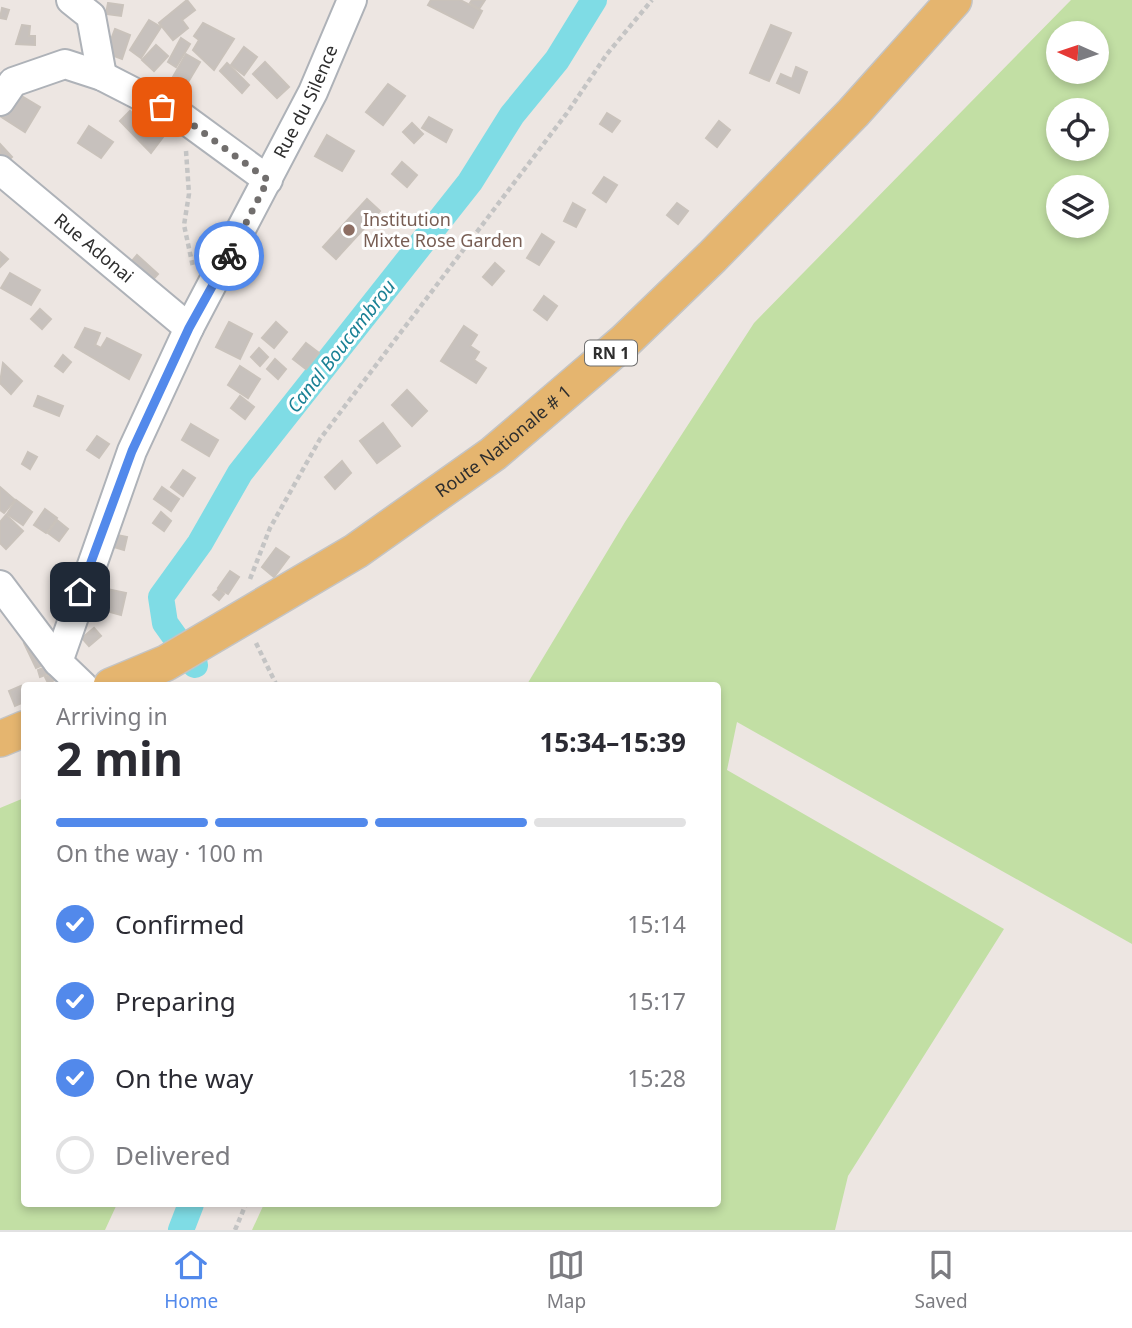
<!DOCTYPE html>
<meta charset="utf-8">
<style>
body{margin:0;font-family:"Noto Sans",sans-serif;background:#f7f7f7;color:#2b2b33;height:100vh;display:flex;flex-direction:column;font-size:26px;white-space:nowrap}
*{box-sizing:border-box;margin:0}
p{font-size:23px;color:#7c7c81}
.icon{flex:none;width:38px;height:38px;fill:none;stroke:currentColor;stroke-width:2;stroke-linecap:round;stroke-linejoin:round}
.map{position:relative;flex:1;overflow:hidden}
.panel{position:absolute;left:21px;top:682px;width:700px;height:525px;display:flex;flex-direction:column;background:#fff;border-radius:7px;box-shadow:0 4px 10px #0003}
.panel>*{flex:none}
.needle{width:46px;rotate:273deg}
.controls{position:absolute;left:1046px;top:21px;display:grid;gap:14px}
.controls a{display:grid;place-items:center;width:63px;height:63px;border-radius:50%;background:#fff;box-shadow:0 4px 10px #0003;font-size:35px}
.pin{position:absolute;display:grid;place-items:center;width:60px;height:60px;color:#fff;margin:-30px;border-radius:14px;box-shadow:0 4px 10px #0006}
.courier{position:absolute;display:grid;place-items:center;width:70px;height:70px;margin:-35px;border:5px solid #5289eb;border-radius:50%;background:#fff;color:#222;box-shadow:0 2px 9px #0007}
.headline em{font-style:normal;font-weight:700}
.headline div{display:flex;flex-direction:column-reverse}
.headline{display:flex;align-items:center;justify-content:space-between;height:119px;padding:0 35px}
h1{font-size:46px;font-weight:700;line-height:52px}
.bar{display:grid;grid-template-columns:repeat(4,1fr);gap:10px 7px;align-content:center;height:84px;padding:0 35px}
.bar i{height:9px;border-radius:5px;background:#e1e1e2}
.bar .current{background:#5289eb}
.bar p{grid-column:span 4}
ol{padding:0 35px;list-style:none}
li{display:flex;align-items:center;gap:21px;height:77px}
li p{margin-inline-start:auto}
li .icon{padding:7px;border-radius:50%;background:#5289eb;color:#fff;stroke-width:4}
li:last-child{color:#7c7c81}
li i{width:38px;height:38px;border:4px solid #e1e1e2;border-radius:50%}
.dock{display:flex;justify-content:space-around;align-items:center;height:98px;border-top:2px solid #e1e1e2;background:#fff;font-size:19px;color:#7c7c81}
.dock a{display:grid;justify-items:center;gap:4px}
.dock .current{color:#5289eb}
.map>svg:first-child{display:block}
.green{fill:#c2dfa4;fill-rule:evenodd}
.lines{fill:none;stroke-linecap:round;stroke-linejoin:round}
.canal{stroke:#7fdce5;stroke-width:26}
.building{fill:#c7c1bd;stroke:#c9c2bb;stroke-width:2}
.minor-casing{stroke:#aeb2b8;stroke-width:32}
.major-casing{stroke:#c4c4c4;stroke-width:38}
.path{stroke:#c4c4c4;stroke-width:4.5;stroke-dasharray:5 3.5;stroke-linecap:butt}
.minor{stroke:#fff;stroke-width:28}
.major{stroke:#e5b56f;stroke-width:35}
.done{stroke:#716e6d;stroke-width:7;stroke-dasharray:0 12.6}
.route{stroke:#5289eb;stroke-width:9}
.education-dot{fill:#8d6e63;stroke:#fff;stroke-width:2.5}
.labels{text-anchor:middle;stroke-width:6;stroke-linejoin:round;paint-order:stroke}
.shield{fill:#fff;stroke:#6d6d6d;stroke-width:2}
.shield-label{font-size:16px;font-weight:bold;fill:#2e2e2e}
.street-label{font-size:18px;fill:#2e2e2e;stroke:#fff}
.education-label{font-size:18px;fill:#785e54;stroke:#fff;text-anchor:start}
.water-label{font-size:19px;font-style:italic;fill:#1a8195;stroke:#fff}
</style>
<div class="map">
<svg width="1132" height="1230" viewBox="0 0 1132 1230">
<rect width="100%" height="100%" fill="#ede6e2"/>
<g class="green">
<path d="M1071 0H1132V944L737 722 727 770 1004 929 848 1176 835 1230H252L264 1204H718V686H526L625 522 754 323ZM1059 33H1097V72H1059ZM1059 110H1097V149H1059ZM1059 187H1097V226H1059Z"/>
<polygon points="24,798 24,1204 117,1204 105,1230 0,1230 0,808"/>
</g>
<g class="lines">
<g class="canal">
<polyline points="195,665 165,623 161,597 200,543 240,473 470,182 512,115 557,60 594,0"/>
<polyline points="181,1230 191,1204"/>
</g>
</g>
<g class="building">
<polygon points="187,0 195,10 182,20 188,28 173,40 159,23"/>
<polygon points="431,0 460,0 482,11 473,28 428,5"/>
<polygon points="472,0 485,0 479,9 470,3"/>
<polygon points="108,3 123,5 121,16 106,14"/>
<polygon points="2,8 9,10 6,19 0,18"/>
<polygon points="149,20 161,27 141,58 130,50"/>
<polygon points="203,23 234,39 214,70 193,50 199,40 194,36"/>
<polygon points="22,25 30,26 29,36 35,36 35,45 16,44"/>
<polygon points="771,25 791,33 769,81 750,73"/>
<polygon points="115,29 130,35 122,59 106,53"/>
<polygon points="181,38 190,44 176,67 168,62"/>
<polygon points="156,45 168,56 154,71 142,60"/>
<polygon points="244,47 257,57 244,75 231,65"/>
<polygon points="186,54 200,62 182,92 169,84"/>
<polygon points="265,62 289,87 277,98 253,74"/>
<polygon points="227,63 249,85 242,93 220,71"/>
<polygon points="796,67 807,72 799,93 777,83 781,74 792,79"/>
<polygon points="388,84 405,96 383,125 366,112"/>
<polygon points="15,92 40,107 25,132 0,116"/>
<polygon points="130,111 145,126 156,115 169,129 151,153 120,121"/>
<polygon points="607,113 620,121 612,132 600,124"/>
<polygon points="429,117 452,130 446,142 422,128"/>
<polygon points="719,121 730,130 717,147 706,138"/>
<polygon points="412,123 423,134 414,143 403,132"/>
<polygon points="89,126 113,142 101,158 78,143"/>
<polygon points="327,135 354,151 342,171 315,156"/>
<polygon points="0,144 12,157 1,167 0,166"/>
<polygon points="402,162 417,175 407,187 392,174"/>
<polygon points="604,177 617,185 606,202 593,193"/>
<polygon points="367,199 380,211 336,259 323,247"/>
<polygon points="573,203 585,210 576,227 564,221"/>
<polygon points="677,203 688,211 678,224 667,215"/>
<polygon points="542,234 554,242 539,265 527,258"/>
<polygon points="0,252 8,259 0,267"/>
<polygon points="137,255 158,274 147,286 126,268"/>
<polygon points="495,263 504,271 492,285 483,277"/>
<polygon points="10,273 40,290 31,305 1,288"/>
<polygon points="544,296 557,306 547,320 534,310"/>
<polygon points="40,309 51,319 42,329 31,319"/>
<polygon points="229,322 252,334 240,359 216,347"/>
<polygon points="276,322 287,332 274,348 262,338"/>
<polygon points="464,326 477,335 470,346 479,352 474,360 486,368 476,383 441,361"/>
<polygon points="85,328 100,333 95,345 101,348 107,338 141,355 129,379 75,347"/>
<polygon points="306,343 319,353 306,369 293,359"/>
<polygon points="259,348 268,357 260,366 251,357"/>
<polygon points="63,355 71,362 63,372 55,366"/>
<polygon points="275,359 286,369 278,379 267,369"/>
<polygon points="3,363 22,381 11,394 0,383"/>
<polygon points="240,366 260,379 248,398 228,385"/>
<polygon points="407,390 427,411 412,426 392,405"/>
<polygon points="38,396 63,406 59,416 34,406"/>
<polygon points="240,396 254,407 245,419 231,408"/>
<polygon points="383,423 400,446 377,463 360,441"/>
<polygon points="191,424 218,440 209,456 182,440"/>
<polygon points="97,436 109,444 99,458 87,450"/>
<polygon points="28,452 37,457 30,469 22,464"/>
<polygon points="342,461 351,473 335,489 325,477"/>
<polygon points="183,470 195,478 183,496 171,487"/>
<polygon points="0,487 15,500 4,513 0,510"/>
<polygon points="162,487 179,499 171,511 154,499"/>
<polygon points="16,500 32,512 23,525 7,514"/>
<polygon points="45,509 57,518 46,533 34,525"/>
<polygon points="161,512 171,521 164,531 153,523"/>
<polygon points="6,515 23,531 6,549 0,543 0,522"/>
<polygon points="57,520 68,529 59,541 48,533"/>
<polygon points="117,535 127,537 124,550 114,547"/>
<polygon points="276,548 289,557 274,577 262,567"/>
<polygon points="230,571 239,577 228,594 218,588"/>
<polygon points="107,589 126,593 121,615 103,610"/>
<polygon points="219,589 224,594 219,600 213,595"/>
<polygon points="94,628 101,636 89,646 82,638"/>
<polygon points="31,640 43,665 36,668 24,643"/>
<polygon points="48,666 51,673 40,677 38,670"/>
<polygon points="52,674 55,680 48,683 45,677"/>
<polygon points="21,686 24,702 15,706 9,691"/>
</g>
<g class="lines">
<defs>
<g id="minor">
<polyline points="71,0 91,16 102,76"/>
<polyline points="0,101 13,82 65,64 102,76 182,117 268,180"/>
<path id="s1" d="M0 170 189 328"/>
<polyline points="0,585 58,662 83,686"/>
<path id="s2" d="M58 662 132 451 189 328 313 92 352 0"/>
</g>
<g id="major">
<path id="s3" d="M111 686 166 663 356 551 493 454 625 341 712 257 853 113 954 0"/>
<polyline points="0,739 24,729"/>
</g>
</defs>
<use href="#minor" class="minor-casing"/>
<use href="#major" class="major-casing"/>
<g class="path">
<polyline points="186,151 189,194 184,225 193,267"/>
<polyline points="250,579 270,528 320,439 567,113 607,54 652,0"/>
<polyline points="256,643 277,686"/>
<polyline points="235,1230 246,1204"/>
</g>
<use href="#minor" class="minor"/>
<use href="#major" class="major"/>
</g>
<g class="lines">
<polyline class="done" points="162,107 182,117 268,180 229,256"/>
<polyline class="route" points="80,592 132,451 189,328 229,256"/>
</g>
<circle class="education-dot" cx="349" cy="230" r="7"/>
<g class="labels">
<rect class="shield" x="585" y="340.5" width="52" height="25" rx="5"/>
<g class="shield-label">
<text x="611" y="359">RN 1</text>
</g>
<g class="street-label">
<text dy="6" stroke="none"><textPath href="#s2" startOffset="614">Rue du Silence</textPath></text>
<text dy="6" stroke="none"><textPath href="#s1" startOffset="122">Rue Adonai</textPath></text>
<text dy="6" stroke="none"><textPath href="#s3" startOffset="464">Route Nationale # 1</textPath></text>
</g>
<g class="education-label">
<text x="363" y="226">Institution<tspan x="363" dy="21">Mixte Rose Garden</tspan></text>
</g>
<g class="water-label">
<text transform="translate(341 346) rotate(-52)" y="7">Canal Boucambrou</text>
</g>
</g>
</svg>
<div class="controls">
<a><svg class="needle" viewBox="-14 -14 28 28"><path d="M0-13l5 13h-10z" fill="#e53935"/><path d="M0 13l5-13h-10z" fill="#7c7c81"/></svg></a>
<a><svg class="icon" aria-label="locate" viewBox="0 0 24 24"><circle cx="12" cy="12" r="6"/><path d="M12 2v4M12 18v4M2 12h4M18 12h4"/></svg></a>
<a><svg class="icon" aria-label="layers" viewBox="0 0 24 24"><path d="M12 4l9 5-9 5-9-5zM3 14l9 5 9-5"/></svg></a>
</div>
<div class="pin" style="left:162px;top:107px;background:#ea580c"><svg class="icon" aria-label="bag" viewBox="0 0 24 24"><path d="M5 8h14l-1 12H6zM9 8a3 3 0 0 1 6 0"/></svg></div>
<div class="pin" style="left:80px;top:592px;background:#1f2937"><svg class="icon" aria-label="home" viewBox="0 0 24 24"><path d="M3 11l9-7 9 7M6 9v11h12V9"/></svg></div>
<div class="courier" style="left:229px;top:256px"><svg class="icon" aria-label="bike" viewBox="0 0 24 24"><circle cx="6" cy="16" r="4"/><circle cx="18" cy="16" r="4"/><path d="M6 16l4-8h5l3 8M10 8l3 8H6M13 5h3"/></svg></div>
<section class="panel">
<div class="headline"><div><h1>2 min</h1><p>Arriving in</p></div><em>15:34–15:39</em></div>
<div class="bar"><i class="current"></i><i class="current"></i><i class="current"></i><i></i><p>On the way · 100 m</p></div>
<ol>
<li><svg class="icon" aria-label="check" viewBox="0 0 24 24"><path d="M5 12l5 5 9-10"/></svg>Confirmed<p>15:14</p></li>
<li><svg class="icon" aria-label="check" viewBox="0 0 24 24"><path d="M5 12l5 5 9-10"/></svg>Preparing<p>15:17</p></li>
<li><svg class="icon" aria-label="check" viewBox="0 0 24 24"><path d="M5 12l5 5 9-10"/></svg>On the way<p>15:28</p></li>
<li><i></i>Delivered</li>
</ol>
</section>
</div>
<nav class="dock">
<a class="current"><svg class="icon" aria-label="home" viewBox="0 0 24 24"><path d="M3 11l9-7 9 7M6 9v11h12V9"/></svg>Home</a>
<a><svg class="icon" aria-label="map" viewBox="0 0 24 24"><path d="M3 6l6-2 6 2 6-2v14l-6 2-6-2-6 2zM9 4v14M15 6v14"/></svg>Map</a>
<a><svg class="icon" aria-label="saved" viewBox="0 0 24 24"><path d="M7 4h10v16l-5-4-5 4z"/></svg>Saved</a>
</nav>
